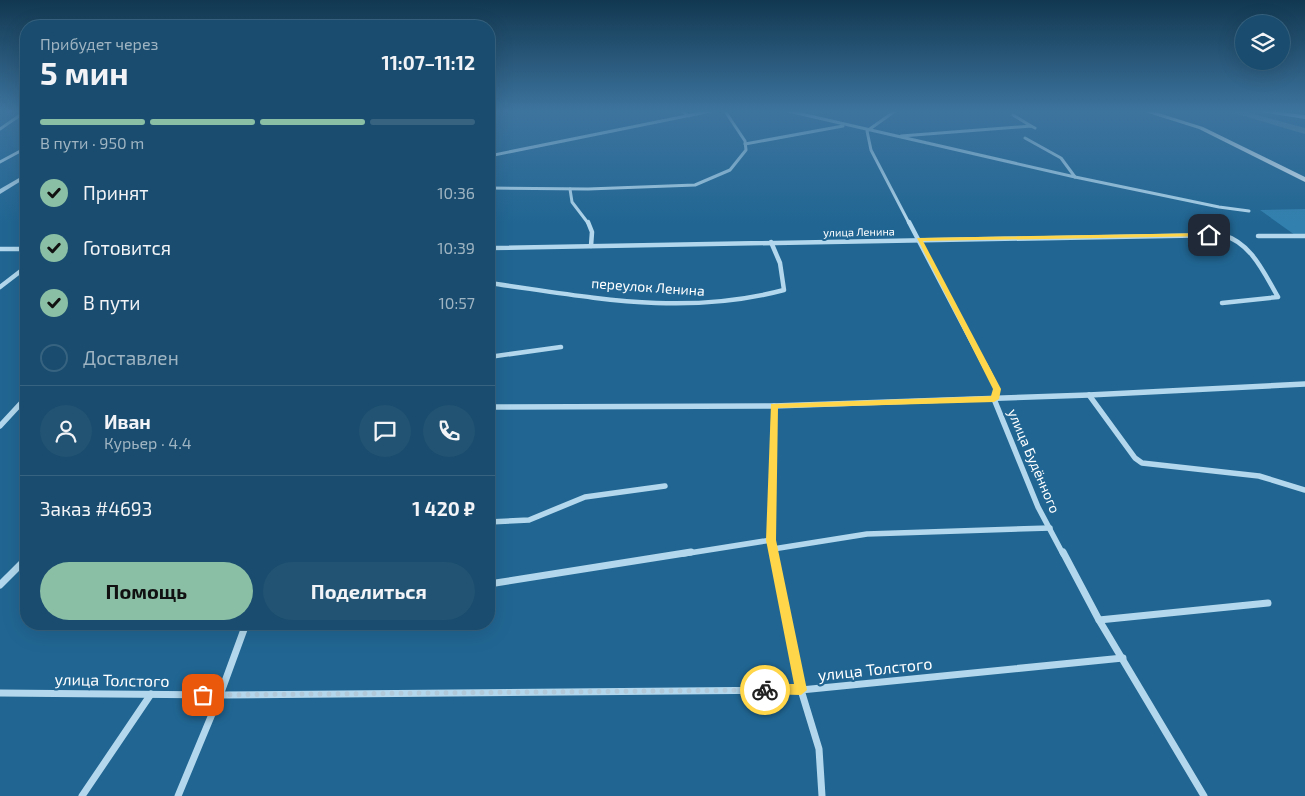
<!DOCTYPE html>
<html lang="ru">
<meta charset="utf-8">
<style>
body{margin:0;font-family:"Exo 2",sans-serif;background:#225373;color:#f1f3f6;height:100vh;display:flex;flex-direction:column;font-size:19px;white-space:nowrap}
*{box-sizing:border-box;margin:0}
p{font-size:16px;color:#9fb4c2}
.icon{flex:none;width:28px;height:28px;fill:none;stroke:currentColor;stroke-width:2;stroke-linecap:round;stroke-linejoin:round}
.map{position:relative;flex:1;overflow:hidden}
.drawer{position:absolute;left:20px;top:20px;width:475px;height:610px;display:flex;flex-direction:column;background:#194c6e;border-radius:20px;box-shadow:0 5px 20px #0002,0 0 0 1px #376381}
.drawer>*{flex:none}
.controls{position:absolute;left:1235px;top:15px;display:grid;gap:10px}
.controls a{display:grid;place-items:center;width:55px;height:55px;border-radius:50%;background:#194c6e;box-shadow:0 5px 20px #0002,0 0 0 1px #376381;font-size:25px}
.pin{position:absolute;display:grid;place-items:center;width:42px;height:42px;color:#fff;margin:-21px;border-radius:10px;box-shadow:0 2px 8px #0006}
.courier{position:absolute;display:grid;place-items:center;width:50px;height:50px;margin:-25px;border:4px solid #ffd54a;border-radius:50%;background:#fff;color:#222;box-shadow:0 1px 6px #0007}
.head em{font-style:normal;font-weight:700}
.head div{display:flex;flex-direction:column-reverse}
.head{display:flex;align-items:center;justify-content:space-between;height:85px;padding:0 20px}
h1{font-size:32px;font-weight:700;line-height:38px}
.bar{display:grid;grid-template-columns:repeat(4,1fr);gap:8px 5px;align-content:center;height:60px;padding:0 20px}
.bar i{height:6px;border-radius:4px;background:#376381}
.bar .active{background:#8abfa5}
.bar p{grid-column:span 4}
.line{display:flex;align-items:center;gap:12px;padding:0 20px;border-top:1px solid #376381}
.line div{flex:1}
.round{display:grid;place-items:center;flex:none;width:52px;height:52px;border-radius:26px;background:#225373}
ol{padding:0 20px;list-style:none}
li{display:flex;align-items:center;gap:15px;height:55px}
li p{margin-inline-start:auto}
li .icon{padding:5px;border-radius:50%;background:#8abfa5;color:#111;stroke-width:4}
li:last-child{color:#9fb4c2}
li i{width:28px;height:28px;border:2px solid #376381;border-radius:50%}
.button{display:flex;gap:10px;margin-top:auto;padding:10px 20px}
.button a{flex:1;height:58px;border-radius:30px;background:#8abfa5;color:#111;font-size:20px;font-weight:700;line-height:58px;text-align:center}
.button a+a{background:#225373;color:#f1f3f6}
.map>svg:first-child{display:block}
.green{fill:#3280ae}
.lines{fill:none;stroke-linecap:round;stroke-linejoin:round}
.river{fill:#5988a6;fill-rule:evenodd}
.minor-far3{stroke:#b3d8ed;stroke-width:3}
.minor-far2{stroke:#b3d8ed;stroke-width:4.5}
.minor-far1{stroke:#b3d8ed;stroke-width:5.5}
.minor{stroke:#b3d8ed;stroke-width:7}
.tertiary{fill:#b3d8ed;fill-rule:evenodd}
.secondary{fill:#e0f0fa;fill-rule:evenodd}
.route{fill:#ffd54a}
.done{stroke:#b1c9d9;stroke-width:5;stroke-dasharray:0 9}
.labels{text-anchor:middle;stroke-width:4.5;stroke-linejoin:round;paint-order:stroke}
.far-street-label{font-size:11px;fill:#fff;stroke:#216693}
.street-label{font-size:14px;fill:#fff;stroke:#216693}
.near-street-label{font-size:16px;fill:#fff;stroke:#216693}
</style>
<div class="map">
<svg width="1305" height="796" viewBox="0 0 1305 796">
<rect width="100%" height="100%" fill="#216693"/>
<polygon class="green" points="1305,209 1305,235 1295,235 1260,210"/>
<g class="lines">
<polygon class="river" points="1227,111 1243,111 1305,128 1305,134"/>
<g class="minor-far3">
<polyline points="682,111 689,116"/>
<polyline points="788,111 1075,177 1219,207 1249,211"/>
<polyline points="895,111 867,131 871,150 909,223"/>
<polyline points="1013,115 1031,126"/>
<polyline points="0,129 26,111"/>
<polyline points="901,136 1031,126 1035,128"/>
<polyline points="1025,138 1061,158 1075,177"/>
<polyline points="745,144 843,126"/>
<polyline points="489,156 711,111"/>
<polyline points="0,162 26,148"/>
<polyline points="489,188 588,189 695,185 730,170 746,150 745,141 725,111"/>
<polyline points="570,189 572,202 588,223"/>
</g>
<g class="minor-far2">
<polyline points="588,222 592,232 591,246"/>
<polyline points="909,222 985,367"/>
<polyline points="1258,236 1305,236"/>
<path d="M489 248 1222 235C1251 242 1264 273 1278 297L1222 303"/>
<polyline points="0,249 26,249"/>
<path d="M489 283C591 297 682 317 784 290L780 263 771 242"/>
<polyline points="0,287 26,267"/>
<polyline points="489,357 561,347"/>
</g>
<g class="minor-far1">
<polyline points="985,365 997,389 994,399 1038,507 1063,554"/>
<polyline points="26,391 24,400 26,400"/>
<polyline points="1089,395 1135,458 1142,463 1259,476 1305,490"/>
<polyline points="489,407 774,406 1089,395 1305,384"/>
<polyline points="0,426 24,400"/>
<polyline points="489,522 529,520 585,497 665,486"/>
<polyline points="773,549 867,534 1050,528"/>
<polyline points="683,554 771,540"/>
<polyline points="774,554 771,540 774,406"/>
</g>
<g class="minor">
<polyline points="773,552 801,690 819,749 822,796"/>
<polyline points="1063,552 1099,620 1204,796"/>
<polyline points="489,584 691,552"/>
<polyline points="0,585 26,559"/>
<polyline points="1099,620 1268,603"/>
<polyline points="0,693 220,695 801,690 1123,658"/>
<polyline points="82,796 151,694"/>
<polyline points="178,796 220,695 246,624"/>
</g>
<g class="tertiary">
<polygon points="1254,111 1272,111 1305,115 1305,119"/>
<polygon points="26,174 26,178 0,194 0,189"/>
</g>
<polygon class="secondary" points="1142,111 1152,111 1203,127 1305,177 1305,182 1199,129"/>
</g>
<linearGradient id="sky" x2="0" y2="1"><stop stop-color="#123851"/><stop offset="0.5" stop-color="#3d749e"/><stop offset="1" stop-color="#3d749e" stop-opacity="0"/></linearGradient>
<rect width="1305" height="223" fill="url(#sky)"/>
<polygon class="route" points="1209,233 1211,236 923,241 1001,389 999,399 994,402 778,408 776,540 807,690 801,695 761,694 759,690 765,684 794,684 766,540 771,404 991,396 993,389 917,238"/>
<g class="lines">
<polyline class="done" points="203,695 765,690"/>
</g>
<g class="labels">
<g class="far-street-label">
<text transform="translate(859 232) rotate(-1)" y="4">улица Ленина</text>
</g>
<g class="street-label">
<text transform="translate(648 287) rotate(4)" y="5">переулок Ленина</text>
<text transform="translate(1034 461) rotate(67)" y="5">улица Будённого</text>
</g>
<g class="near-street-label">
<text transform="translate(875 669) rotate(-6)" y="6">улица Толстого</text>
<text transform="translate(112 680) rotate(1)" y="6">улица Толстого</text>
</g>
</g>
</svg>
<div class="controls">
<a><svg class="icon" aria-label="layers" viewBox="0 0 24 24"><path d="M12 4l9 5-9 5-9-5zM3 14l9 5 9-5"/></svg></a>
</div>
<div class="pin" style="left:203px;top:695px;background:#ea580c"><svg class="icon" aria-label="bag" viewBox="0 0 24 24"><path d="M5 8h14l-1 12H6zM9 8a3 3 0 0 1 6 0"/></svg></div>
<div class="pin" style="left:1209px;top:235px;background:#1f2937"><svg class="icon" aria-label="home" viewBox="0 0 24 24"><path d="M3 11l9-7 9 7M6 9v11h12V9"/></svg></div>
<div class="courier" style="left:765px;top:690px"><svg class="icon" aria-label="bike" viewBox="0 0 24 24"><circle cx="6" cy="16" r="4"/><circle cx="18" cy="16" r="4"/><path d="M6 16l4-8h5l3 8M10 8l3 8H6M13 5h3"/></svg></div>
<section class="drawer">
<div class="head"><div><h1>5 мин</h1><p>Прибудет через</p></div><em>11:07–11:12</em></div>
<div class="bar"><i class="active"></i><i class="active"></i><i class="active"></i><i></i><p>В пути · 950 m</p></div>
<ol>
<li><svg class="icon" aria-label="check" viewBox="0 0 24 24"><path d="M5 12l5 5 9-10"/></svg>Принят<p>10:36</p></li>
<li><svg class="icon" aria-label="check" viewBox="0 0 24 24"><path d="M5 12l5 5 9-10"/></svg>Готовится<p>10:39</p></li>
<li><svg class="icon" aria-label="check" viewBox="0 0 24 24"><path d="M5 12l5 5 9-10"/></svg>В пути<p>10:57</p></li>
<li><i></i>Доставлен</li>
</ol>
<div class="line" style="height:90px"><a class="round"><svg class="icon" aria-label="person" viewBox="0 0 24 24"><circle cx="12" cy="8" r="4"/><path d="M4 21q1-7 8-7t8 7"/></svg></a><div><b>Иван</b><p>Курьер · 4.4</p></div><a class="round"><svg class="icon" aria-label="chat" viewBox="0 0 24 24"><path d="M4 5h16v11H9l-5 4z"/></svg></a><a class="round"><svg class="icon" aria-label="phone" viewBox="0 0 24 24"><path d="M5 4h4l2 5-3 2q2 4 5 5l2-3 5 2v4C11 20 4 13 5 4z"/></svg></a></div>
<div class="line" style="height:65px"><div>Заказ #4693</div><b>1 420 ₽</b></div>
<div class="button"><a>Помощь</a><a>Поделиться</a></div>
</section>
</div>
